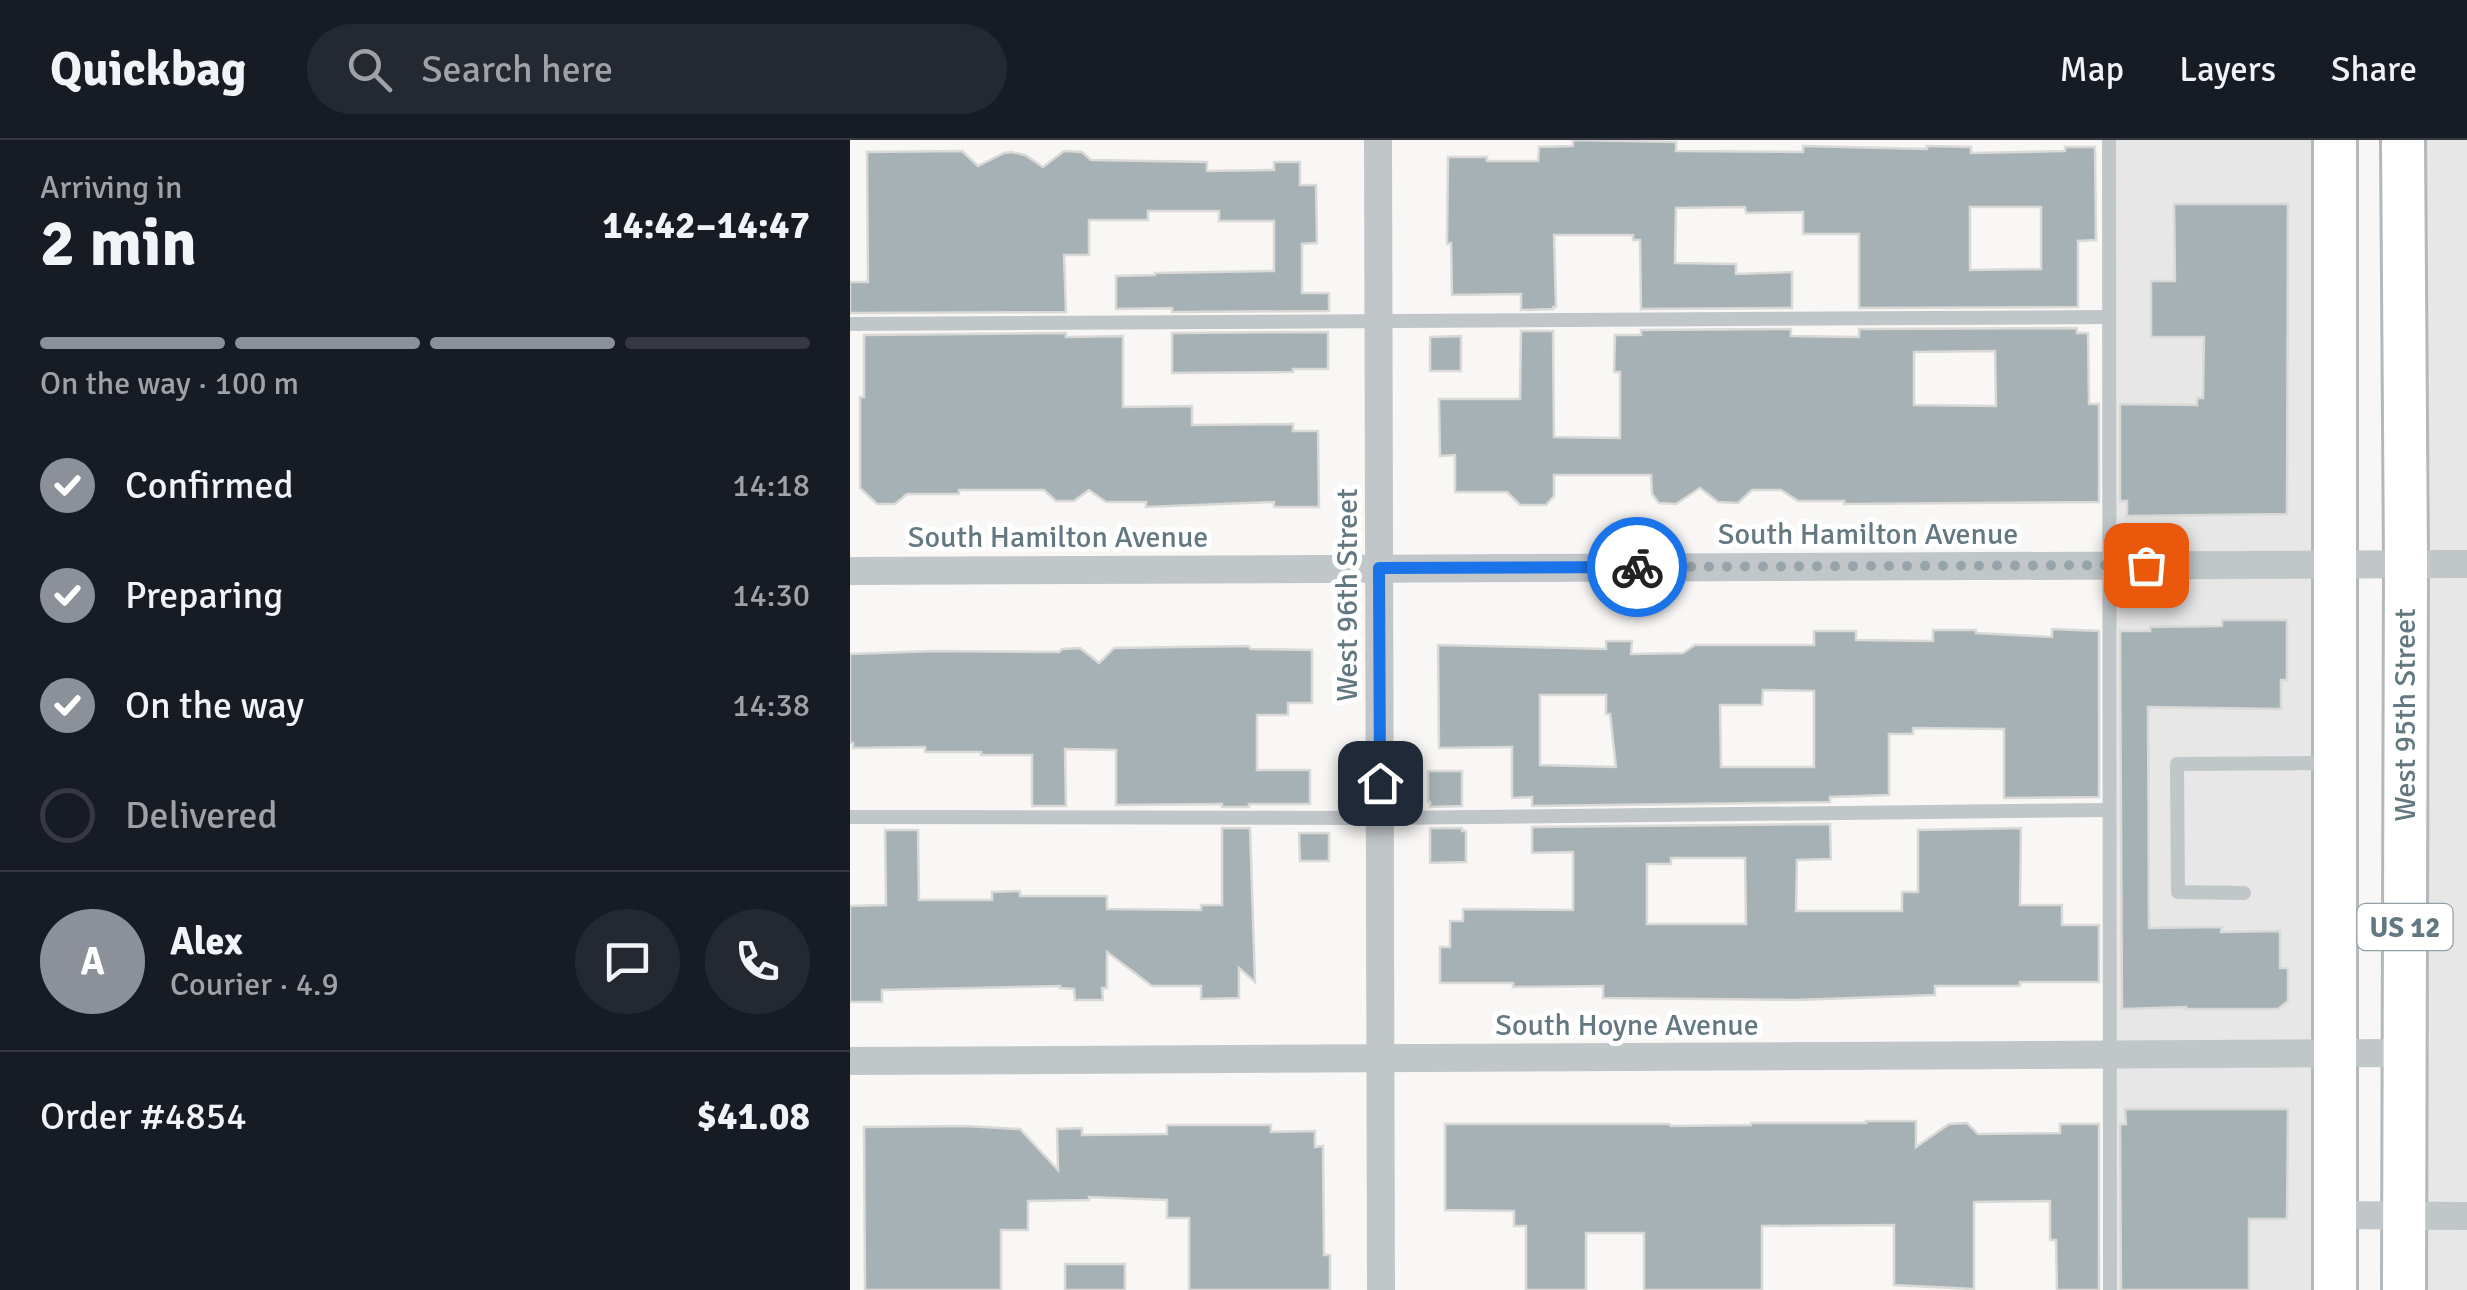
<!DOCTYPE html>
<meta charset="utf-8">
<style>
body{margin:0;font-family:Signika,sans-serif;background:#242831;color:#f1f3f6;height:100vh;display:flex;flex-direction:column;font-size:38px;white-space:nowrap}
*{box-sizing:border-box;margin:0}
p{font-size:32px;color:#9ea1a6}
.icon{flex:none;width:55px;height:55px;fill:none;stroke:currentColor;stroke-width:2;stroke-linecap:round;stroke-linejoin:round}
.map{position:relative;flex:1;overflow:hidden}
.panel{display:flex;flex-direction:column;background:#171b24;width:850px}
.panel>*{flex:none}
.pin{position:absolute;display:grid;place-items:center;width:85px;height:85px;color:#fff;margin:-42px;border-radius:20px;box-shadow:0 5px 15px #0006}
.courier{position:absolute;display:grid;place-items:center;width:100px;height:100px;margin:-50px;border:8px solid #1a73e8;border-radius:50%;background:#fff;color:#222;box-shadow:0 2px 12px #0007}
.headline em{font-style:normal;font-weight:700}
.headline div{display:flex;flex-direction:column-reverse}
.headline{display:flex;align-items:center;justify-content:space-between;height:170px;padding:0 40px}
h1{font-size:65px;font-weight:700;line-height:75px}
.bar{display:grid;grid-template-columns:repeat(4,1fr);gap:15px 10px;align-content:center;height:120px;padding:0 40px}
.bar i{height:12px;border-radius:8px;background:#363941}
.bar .current{background:#8c9099}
.bar p{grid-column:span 4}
.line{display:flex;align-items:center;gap:25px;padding:0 40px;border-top:2px solid #363941}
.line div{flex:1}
.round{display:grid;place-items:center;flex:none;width:105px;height:105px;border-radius:52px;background:#242831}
ol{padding:0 40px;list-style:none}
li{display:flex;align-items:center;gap:30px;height:110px}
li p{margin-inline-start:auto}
li .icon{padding:10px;border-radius:50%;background:#8c9099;color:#fff;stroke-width:4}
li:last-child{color:#9ea1a6}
li i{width:55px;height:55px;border:5px solid #363941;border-radius:50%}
header{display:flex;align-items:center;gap:60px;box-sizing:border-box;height:140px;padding:0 50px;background:#171b24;border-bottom:2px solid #363941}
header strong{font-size:48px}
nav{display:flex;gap:55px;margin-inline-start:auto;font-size:35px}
.search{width:700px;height:90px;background:#242831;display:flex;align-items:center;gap:25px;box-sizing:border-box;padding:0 35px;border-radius:55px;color:#9ea1a6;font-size:38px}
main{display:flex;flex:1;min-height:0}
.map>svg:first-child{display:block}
.built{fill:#e6e7e6}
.building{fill:#a5b1b4;stroke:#d9d9d7;stroke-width:2.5;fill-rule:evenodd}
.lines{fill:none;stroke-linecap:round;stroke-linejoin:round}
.primary-casing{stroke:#b2b8bb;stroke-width:48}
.lane{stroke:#c1c6c9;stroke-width:14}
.street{stroke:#c1c6c9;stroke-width:28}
.primary{stroke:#fff;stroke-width:42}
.done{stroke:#97a4a9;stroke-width:10;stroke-dasharray:0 18}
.route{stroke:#1a73e8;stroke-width:12}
.labels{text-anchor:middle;stroke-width:10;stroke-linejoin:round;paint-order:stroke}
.shield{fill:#fff;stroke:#92a0a6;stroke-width:2.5}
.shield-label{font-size:28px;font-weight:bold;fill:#637880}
.street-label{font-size:30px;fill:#637880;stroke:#fff}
</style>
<header>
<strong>Quickbag</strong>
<div class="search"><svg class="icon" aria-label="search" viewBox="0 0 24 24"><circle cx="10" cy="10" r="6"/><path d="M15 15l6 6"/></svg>Search here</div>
<nav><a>Map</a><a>Layers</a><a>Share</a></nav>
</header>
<main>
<section class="panel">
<div class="headline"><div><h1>2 min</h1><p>Arriving in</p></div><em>14:42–14:47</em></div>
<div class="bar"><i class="current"></i><i class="current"></i><i class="current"></i><i></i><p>On the way · 100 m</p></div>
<ol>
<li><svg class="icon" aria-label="check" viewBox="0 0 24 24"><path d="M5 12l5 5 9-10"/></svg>Confirmed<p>14:18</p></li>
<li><svg class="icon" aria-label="check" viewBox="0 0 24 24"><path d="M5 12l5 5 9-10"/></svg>Preparing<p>14:30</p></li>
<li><svg class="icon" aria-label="check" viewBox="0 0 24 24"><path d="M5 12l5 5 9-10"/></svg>On the way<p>14:38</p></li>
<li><i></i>Delivered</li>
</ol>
<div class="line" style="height:180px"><b class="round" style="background:#8c9099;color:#fff">A</b><div><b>Alex</b><p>Courier · 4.9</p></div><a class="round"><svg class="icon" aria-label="chat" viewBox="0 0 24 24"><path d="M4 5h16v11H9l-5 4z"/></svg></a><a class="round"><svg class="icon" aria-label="phone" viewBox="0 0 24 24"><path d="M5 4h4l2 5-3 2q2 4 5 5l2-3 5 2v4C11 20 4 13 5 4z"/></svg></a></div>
<div class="line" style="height:130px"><div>Order #4854</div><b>$41.08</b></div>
</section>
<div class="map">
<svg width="1617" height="1150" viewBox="0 0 1617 1150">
<rect width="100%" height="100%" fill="#f8f7f5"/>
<g class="built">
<polygon points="1259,0 1464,0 1465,1150 1260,1150"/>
<polygon points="1577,0 1617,0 1617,1150 1578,1150"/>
</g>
<g class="building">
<path d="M723 0 826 2V11L953 12V6L1077 9V6L1121 7V13L1215 11V7H1245L1246 100 1228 101V167L1009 168V94H953V72L896 73 895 67 826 68 825 123 886 124V134L942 132V168L791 169 790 100H783V95H704L706 167H703V169L671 170V154L602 155 601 103 597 104 598 17H637V21H688L689 7 723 6ZM1120 67H1191V129L1120 130Z"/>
<polygon points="112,11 128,26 154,13 161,12 175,15 193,27 214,11 232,12 241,20 357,22 357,31 424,30 424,22 450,22 450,45 466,45 467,103 452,104 452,153 479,153 479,171 322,172 322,168 266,169 266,136 305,135 305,133 424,131 424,81 369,81 369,71 298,71 298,80 239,80 239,115 214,115 216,172 0,173 0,142 18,142 17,12"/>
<polygon points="1324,64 1438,64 1437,374 1277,376 1277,361 1270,361 1270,264 1347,265 1347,258 1353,258 1354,197 1301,197 1301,141 1325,141"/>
<path d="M1227 188V193H1238L1239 264H1249V362L994 364V361H948L931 350H902L888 363 868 362 850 348 826 364 809 363 802 354 801 335H704V356L696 365H670L657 352H605V315L590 316 589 259H670L671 191H703L704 297 770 298V232H764L765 195H791V190L941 189V196L1009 197V189ZM1145 211 1146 266 1064 265V212Z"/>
<polygon points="478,192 478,229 443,229 443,232 322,233 322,193"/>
<polygon points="216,193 216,197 273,196 273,267 342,266 342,285 443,284 443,291 468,291 469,367 424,367 424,362 296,367 296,362 256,362 239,350 224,361 206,361 194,350 109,350 109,354 57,354 45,364 27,364 10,348 10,257 14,257 14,195"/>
<polygon points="611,196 611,231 580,231 580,197"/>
<polygon points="1372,480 1437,480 1437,540 1431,540 1431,569 1298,567 1299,788 1372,787 1371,792 1430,791 1430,828 1438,828 1438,861 1428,869 1336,869 1336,867 1272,869 1270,491 1300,491 1300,487 1372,486"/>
<path d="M1202 489 1249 491V657L1154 658V589L1063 588V594H1039V655L980 657V662L682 666V657L662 658V607L589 608 588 505 756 509V501H782L781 514 833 513 845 505H964V491H1006V500L1083 501V490H1126V493L1202 497ZM913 550 964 551V627H871L870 565H912ZM690 555H756V574H760L766 627 690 625Z"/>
<polygon points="398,506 401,509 462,510 462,563 438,563 438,575 407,575 407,630 460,630 460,664 399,664 399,667 372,667 372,664 266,665 266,610 215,609 216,666 182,666 182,615 131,615 131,612 75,612 75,607 3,608 3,603 0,603 0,514 85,511 209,512 212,509 230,508 249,523 264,508"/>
<polygon points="578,631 612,631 612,666 580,667 580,662 578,662"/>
<path d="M980 684 981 719 947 720 946 771H1052V752H1068V690L1171 688 1170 765H1212V785H1249V842H1170V846H1085V855L946 860 753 858V846L663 847V843H590V807H600V781H613V769L723 770V712L682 713V687ZM821 718H895L896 784H797V724H821Z"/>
<polygon points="372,688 400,688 405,842 389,828 389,858 351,859 351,846 302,846 257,812 257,848 252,848 253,860 225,860 224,849 210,848 210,846 32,850 32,862 0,862 0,766 36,765 35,690 68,690 69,760 142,760 142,752 170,751 170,756 257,756 257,769 351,770 351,765 372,765"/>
<polygon points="580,688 612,688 612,691 616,691 616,722 580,723"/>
<polygon points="449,693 479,693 479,721 450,721"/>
<polygon points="1275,969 1438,969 1437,1079 1399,1079 1399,1150 1271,1150 1270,984 1276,984"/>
<polygon points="1016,981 1066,981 1066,1007 1099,984 1117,983 1128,994 1210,993 1210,984 1249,984 1249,1150 1207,1150 1206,1100 1200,1100 1200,1061 1124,1062 1124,1149 1044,1145 1044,1085 912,1086 912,1150 794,1150 794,1093 736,1093 736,1150 676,1150 676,1086 664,1086 664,1071 595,1070 595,984 819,984 821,986 901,985 901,983 1016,983"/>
<polygon points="317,985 421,985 421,992 465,991 465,1007 473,1006 474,1115 480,1115 480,1150 339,1150 339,1078 317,1078 317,1060 239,1057 239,1060 178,1061 178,1090 151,1090 151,1150 15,1150 14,987 115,986 170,989 208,1030 207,989 232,988 232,995 317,994"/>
<rect x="215" y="1124" width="60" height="26"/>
</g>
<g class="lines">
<defs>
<g id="primary">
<polyline points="1553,0 1556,424 1554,1150"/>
<polyline points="1485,1150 1485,0"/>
</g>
</defs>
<use href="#primary" class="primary-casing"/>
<g class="lane">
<polyline points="1259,0 1260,1150"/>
<polyline points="0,184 1258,177"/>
<polyline points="0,677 530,678 1258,670"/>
<polyline points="1394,753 1328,752 1327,624 1481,623"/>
</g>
<g class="street">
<polyline points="528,0 531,1150"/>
<polyline points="0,431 1617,424"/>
<polyline points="0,921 1555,913"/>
<polyline points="1486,1075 1617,1076"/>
</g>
<use href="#primary" class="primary"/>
</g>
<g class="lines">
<polyline class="done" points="787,427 1296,425"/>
<polyline class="route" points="530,643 529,428 787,427"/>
</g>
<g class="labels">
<rect class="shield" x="1507.5" y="764" width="95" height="46" rx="8"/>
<g class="shield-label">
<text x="1555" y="797">US 12</text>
</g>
<g class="street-label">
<text x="1018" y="404">South Hamilton Avenue</text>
<text x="208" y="407">South Hamilton Avenue</text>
<text transform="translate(497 455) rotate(-90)" y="10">West 96th Street</text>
<text transform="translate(1555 575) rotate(-90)" y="10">West 95th Street</text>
<text x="777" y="895">South Hoyne Avenue</text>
</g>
</g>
</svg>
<div class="pin" style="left:1296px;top:425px;background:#ea580c"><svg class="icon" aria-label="bag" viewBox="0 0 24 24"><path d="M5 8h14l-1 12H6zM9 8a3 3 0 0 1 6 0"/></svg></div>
<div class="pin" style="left:530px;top:643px;background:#1f2937"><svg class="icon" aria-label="home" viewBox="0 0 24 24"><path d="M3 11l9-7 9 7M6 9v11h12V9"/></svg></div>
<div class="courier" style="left:787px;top:427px"><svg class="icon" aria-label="bike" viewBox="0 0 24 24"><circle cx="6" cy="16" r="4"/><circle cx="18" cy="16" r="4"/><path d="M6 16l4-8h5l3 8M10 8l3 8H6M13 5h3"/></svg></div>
</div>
</main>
